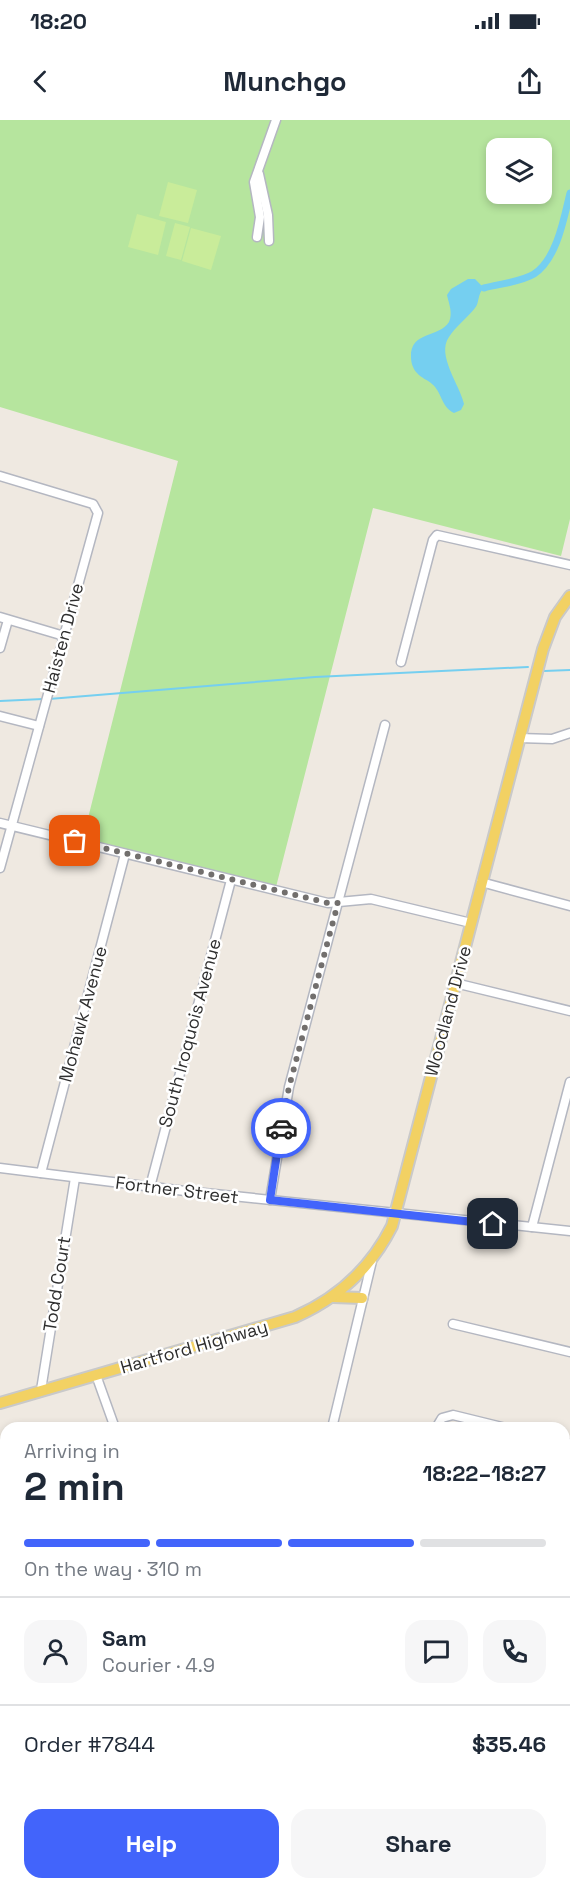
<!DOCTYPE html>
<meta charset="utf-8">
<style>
body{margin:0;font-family:"Space Grotesk",sans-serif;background:#f6f6f7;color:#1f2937;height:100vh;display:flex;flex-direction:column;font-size:22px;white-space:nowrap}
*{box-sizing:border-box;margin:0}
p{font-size:20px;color:#747a83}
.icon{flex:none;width:33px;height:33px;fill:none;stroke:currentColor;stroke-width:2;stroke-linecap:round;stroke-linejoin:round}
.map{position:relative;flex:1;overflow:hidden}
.sheet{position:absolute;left:0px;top:1302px;width:570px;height:468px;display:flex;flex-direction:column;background:#fff;border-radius:18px 18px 0 0;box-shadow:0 3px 9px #0003}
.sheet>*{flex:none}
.fabs{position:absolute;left:486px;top:18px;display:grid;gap:12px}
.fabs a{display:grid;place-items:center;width:66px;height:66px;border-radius:12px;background:#fff;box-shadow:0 3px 9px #0003;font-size:30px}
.pin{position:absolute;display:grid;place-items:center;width:51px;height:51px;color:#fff;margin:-26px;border-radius:12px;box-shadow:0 3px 9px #0006}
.courier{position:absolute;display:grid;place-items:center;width:60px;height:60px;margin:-30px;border:4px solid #4264fb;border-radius:50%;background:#fff;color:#222;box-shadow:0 2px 8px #0007}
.summary em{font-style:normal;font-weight:700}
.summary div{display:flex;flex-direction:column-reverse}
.summary{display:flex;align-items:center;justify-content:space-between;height:102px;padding:0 24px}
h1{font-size:39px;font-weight:700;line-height:45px}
.bar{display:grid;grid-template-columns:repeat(4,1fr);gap:9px 6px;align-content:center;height:72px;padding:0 24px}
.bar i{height:8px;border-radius:4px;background:#e0e1e3}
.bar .on{background:#4264fb}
.bar p{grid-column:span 4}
.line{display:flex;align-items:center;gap:15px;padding:0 24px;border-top:2px solid #e0e1e3}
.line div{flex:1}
.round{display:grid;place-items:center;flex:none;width:63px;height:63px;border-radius:18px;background:#f6f6f7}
.action{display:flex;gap:12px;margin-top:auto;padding:12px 24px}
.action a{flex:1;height:69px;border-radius:18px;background:#4264fb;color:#fff;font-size:24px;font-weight:700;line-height:69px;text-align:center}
.action a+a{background:#f6f6f7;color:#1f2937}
.status{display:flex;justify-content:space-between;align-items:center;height:42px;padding:0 30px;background:#fff;direction:ltr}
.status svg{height:16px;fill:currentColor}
header{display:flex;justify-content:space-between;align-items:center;height:78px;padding:0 24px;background:#fff;font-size:27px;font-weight:700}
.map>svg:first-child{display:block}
.education{fill:#f0e6d1}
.green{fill:#b6e59e;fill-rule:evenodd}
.pitch{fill:#c9ec9a}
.water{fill:#75cff0}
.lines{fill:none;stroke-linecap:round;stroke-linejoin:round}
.stream{stroke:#75cff0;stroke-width:2}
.canal{stroke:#75cff0;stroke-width:7}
.minor-casing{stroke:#b4b7c1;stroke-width:11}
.major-casing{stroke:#c9c9c9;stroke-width:14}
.minor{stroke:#fff;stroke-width:8}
.major{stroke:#f2d163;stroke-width:10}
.done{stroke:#726f6d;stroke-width:6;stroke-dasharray:0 10.8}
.route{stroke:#4264fb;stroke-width:8}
.labels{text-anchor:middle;stroke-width:5;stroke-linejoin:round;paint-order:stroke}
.street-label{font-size:18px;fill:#2e2e2e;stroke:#fff}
</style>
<div class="status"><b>18:20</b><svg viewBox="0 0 49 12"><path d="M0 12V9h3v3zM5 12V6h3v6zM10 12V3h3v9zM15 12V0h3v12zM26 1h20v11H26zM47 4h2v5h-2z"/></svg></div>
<header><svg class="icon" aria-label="back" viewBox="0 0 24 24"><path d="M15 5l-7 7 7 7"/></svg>Munchgo<svg class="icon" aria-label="share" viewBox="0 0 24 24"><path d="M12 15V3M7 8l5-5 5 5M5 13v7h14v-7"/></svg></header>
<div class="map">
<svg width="570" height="1770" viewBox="0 0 570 1770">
<rect width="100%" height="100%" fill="#efe9e1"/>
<polygon class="education" points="0,1574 6,1575 6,1662 0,1660"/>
<path class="green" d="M0 0H570V399L561 436 373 388 276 767 83 718 178 341 0 287ZM496 28H542V74H496Z"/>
<g class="pitch">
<polygon points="168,62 197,70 188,103 159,96"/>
<polygon points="137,94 166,102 158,135 128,127"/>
<polygon points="175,103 190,107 181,140 166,136"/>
<polygon points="191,108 221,116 211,150 182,141"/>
</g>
<path class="water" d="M468 159H475L484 168C477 174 480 182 475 188 467 198 456 206 449 217 436 235 460 265 464 284L461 290 454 293C441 287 442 272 432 264 428 260 421 258 417 253 413 249 411 243 411 237 410 211 439 218 449 202 453 193 449 184 447 175L451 169Z"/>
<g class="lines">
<g class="stream">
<polyline points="544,551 570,550"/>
<polyline points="49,579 315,557 528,547"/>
<polyline points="0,581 43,579"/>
<polyline points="564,1481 567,1482"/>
<polyline points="370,1764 371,1770"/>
</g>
<path class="canal" d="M484 168C499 164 521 162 534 154 557 139 564 98 570 73"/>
<defs>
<g id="minor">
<polyline points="259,54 268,95 269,121"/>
<polyline points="257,117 260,97 254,62 276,0"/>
<polyline points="0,356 93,384 98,393 0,748"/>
<polyline points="0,497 64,516"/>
<polyline points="0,528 8,500"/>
<polyline points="401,542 433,420 437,415 570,445"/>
<polyline points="0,596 39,606"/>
<polyline points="519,618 552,619 570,613"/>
<polyline points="0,703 328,783 371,779 471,803"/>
<polyline points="481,762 570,786"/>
<polyline points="455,863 570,891"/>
<polyline points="0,1048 185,1071 570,1111"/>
<polyline points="41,1053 125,734"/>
<polyline points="150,1067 231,760"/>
<polyline points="270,1080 289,967 385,605"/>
<polyline points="532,1107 570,962"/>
<polyline points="453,1204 570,1232"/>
<polyline points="96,1255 115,1308"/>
<polyline points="41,1270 75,1058"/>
<polyline points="332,1308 372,1141"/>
<polyline points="436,1308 442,1298 453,1295 506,1308"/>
<polyline points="564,1322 570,1324"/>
<polyline points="564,1428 570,1429"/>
<polyline points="564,1534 570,1535"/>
<polyline points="0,1570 6,1571"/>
<polyline points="564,1639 570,1640"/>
<polyline points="0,1665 6,1667"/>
<polyline points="564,1734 570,1735"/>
<polyline points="288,1764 314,1770"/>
<polyline points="228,1770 229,1764"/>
</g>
<g id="major">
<polyline points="333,1177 362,1178"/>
<path d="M0 1283 295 1197C338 1178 371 1148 392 1106L543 529 555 497 570 476"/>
</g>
</defs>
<use href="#minor" class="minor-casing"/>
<use href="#major" class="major-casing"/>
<use href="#minor" class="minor"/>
<use href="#major" class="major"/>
</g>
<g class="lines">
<polyline class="done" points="75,721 328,783 338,783 289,967 281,1008"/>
<polyline class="route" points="281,1008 270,1080 493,1104"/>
</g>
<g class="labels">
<g class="street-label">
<text transform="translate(63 518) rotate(-75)" y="6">Haisten Drive</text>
<text transform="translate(448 891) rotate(-75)" y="6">Woodland Drive</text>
<text transform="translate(83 894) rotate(-75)" y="6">Mohawk Avenue</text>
<text transform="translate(190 913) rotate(-75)" y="6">South Iroquois Avenue</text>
<text transform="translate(177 1070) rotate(7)" y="6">Fortner Street</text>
<text transform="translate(57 1164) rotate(-81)" y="6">Todd Court</text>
<text transform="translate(194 1227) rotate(-16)" y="6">Hartford Highway</text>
</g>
</g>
</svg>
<div class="fabs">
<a><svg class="icon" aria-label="layers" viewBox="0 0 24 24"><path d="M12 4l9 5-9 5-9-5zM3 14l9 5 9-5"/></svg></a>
</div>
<div class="pin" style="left:75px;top:721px;background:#ea580c"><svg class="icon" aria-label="bag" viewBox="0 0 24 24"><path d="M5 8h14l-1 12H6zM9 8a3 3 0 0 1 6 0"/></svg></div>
<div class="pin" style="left:493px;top:1104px;background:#1f2937"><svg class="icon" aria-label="home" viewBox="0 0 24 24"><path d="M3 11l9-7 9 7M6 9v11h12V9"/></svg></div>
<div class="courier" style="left:281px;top:1008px"><svg class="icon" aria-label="car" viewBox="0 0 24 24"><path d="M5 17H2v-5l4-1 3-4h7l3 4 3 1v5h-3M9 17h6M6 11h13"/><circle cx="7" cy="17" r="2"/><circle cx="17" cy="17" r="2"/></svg></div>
<section class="sheet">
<div class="summary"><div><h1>2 min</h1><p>Arriving in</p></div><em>18:22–18:27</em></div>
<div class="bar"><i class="on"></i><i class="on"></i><i class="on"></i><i></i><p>On the way · 310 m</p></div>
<div class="line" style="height:108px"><a class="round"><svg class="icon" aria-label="person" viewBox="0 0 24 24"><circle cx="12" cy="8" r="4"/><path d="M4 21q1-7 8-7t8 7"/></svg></a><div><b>Sam</b><p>Courier · 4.9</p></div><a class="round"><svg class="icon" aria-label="chat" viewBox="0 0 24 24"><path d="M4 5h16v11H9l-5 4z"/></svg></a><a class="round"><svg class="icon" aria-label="phone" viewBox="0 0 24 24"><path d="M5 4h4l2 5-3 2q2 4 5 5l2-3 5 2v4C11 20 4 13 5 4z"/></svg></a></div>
<div class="line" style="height:78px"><div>Order #7844</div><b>$35.46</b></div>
<div class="action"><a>Help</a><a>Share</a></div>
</section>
</div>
